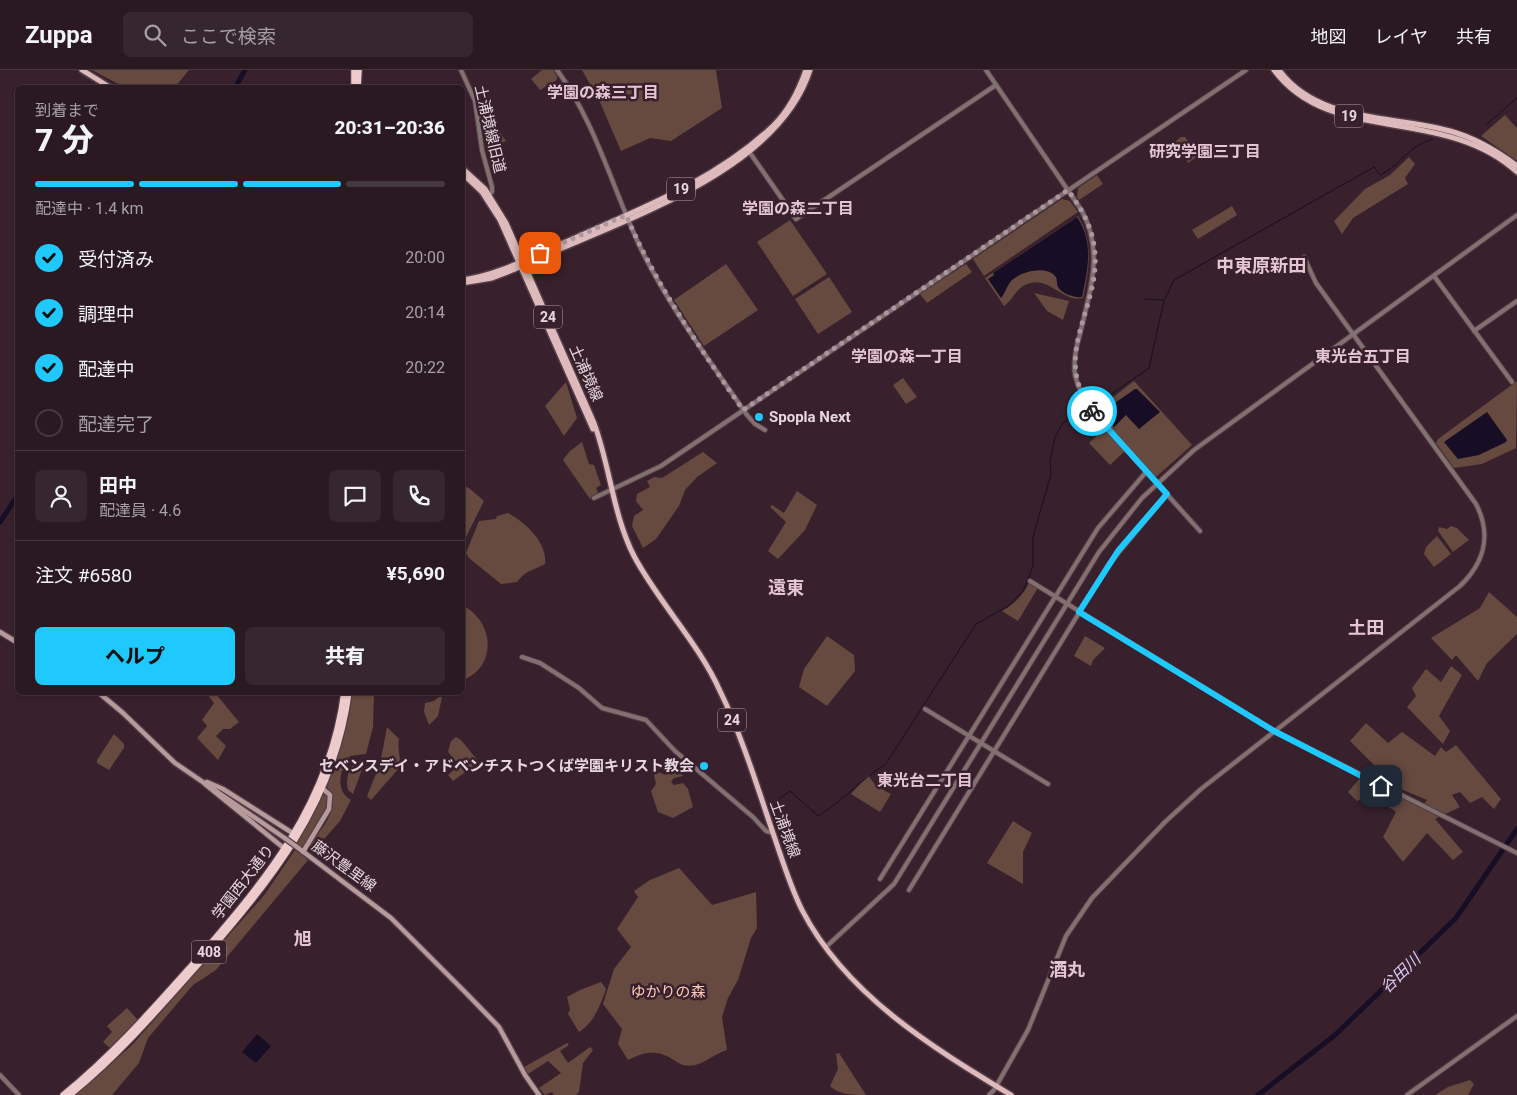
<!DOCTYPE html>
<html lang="ja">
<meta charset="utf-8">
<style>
body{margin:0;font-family:Roboto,"Noto Sans JP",sans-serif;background:#36262e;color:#f1f3f6;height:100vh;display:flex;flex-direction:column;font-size:19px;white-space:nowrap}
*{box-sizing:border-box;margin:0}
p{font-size:16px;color:#a5a0a5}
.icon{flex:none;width:28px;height:28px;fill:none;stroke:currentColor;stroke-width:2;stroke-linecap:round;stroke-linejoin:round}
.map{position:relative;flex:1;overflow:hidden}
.details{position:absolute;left:15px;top:15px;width:450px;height:610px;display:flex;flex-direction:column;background:#2a1921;border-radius:8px;box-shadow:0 1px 4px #0004,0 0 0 1px #46383f}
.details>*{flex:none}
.pin{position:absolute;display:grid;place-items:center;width:42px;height:42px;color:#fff;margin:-21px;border-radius:10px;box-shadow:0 2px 8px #0006}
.courier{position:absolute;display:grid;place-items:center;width:50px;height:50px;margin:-25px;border:4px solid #1fc9fd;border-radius:50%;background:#fff;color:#222;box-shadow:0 1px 6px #0007}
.headline em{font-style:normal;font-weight:800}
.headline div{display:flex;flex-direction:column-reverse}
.headline{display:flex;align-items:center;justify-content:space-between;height:85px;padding:0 20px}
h1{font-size:32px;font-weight:800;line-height:38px}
.bar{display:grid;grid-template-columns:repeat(4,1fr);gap:8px 5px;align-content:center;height:60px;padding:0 20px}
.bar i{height:6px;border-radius:4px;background:#46383f}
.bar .current{background:#1fc9fd}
.bar p{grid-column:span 4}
.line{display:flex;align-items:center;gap:12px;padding:0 20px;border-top:1px solid #46383f}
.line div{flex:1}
.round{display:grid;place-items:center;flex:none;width:52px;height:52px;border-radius:8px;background:#36262e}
ol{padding:0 20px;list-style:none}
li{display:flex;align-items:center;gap:15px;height:55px}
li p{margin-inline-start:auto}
li .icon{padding:5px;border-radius:50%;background:#1fc9fd;color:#111;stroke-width:4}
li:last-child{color:#a5a0a5}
li i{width:28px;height:28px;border:2px solid #46383f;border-radius:50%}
.primary-button{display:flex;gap:10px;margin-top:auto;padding:10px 20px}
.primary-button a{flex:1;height:58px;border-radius:8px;background:#1fc9fd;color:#111;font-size:20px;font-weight:800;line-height:58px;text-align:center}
.primary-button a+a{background:#36262e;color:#f1f3f6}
header{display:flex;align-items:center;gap:30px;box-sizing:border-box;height:70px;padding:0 25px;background:#2a1921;border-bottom:1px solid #46383f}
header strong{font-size:24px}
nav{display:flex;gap:28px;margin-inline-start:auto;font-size:18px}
.search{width:350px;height:45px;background:#36262e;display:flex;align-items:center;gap:12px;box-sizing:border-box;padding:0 18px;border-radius:8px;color:#a5a0a5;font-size:19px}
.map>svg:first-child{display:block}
.green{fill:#66493f}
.water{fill:#170d25}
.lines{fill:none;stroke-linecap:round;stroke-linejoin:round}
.stream{stroke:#170d25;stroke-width:1}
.river{stroke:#170d25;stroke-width:5}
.tertiary-casing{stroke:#543e48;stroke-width:6}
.secondary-casing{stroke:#543e48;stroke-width:7}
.primary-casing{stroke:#543e48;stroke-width:8}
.trunk-casing{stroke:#543e48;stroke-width:8}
.tertiary{stroke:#837172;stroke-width:4}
.secondary{stroke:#b69a9c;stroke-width:4.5}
.primary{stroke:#debabc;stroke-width:5}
.trunk{stroke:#edcacc;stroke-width:5.5}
.secondary-bridge-casing{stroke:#543e48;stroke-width:7;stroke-linecap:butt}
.secondary-bridge{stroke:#b69a9c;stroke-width:4.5}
.done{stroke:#aa97a0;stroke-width:5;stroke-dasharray:0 9}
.route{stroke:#1fc9fd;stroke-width:6}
.poi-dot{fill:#1fc9fd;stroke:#38212c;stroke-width:2}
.labels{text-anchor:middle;stroke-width:5;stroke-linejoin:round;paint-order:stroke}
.shield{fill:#38212c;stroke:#b2a0a9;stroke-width:1}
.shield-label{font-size:14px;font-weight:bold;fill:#e7d7de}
.street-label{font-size:15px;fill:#e7d7de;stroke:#38212c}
.poi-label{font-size:15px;font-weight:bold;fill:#e7d7de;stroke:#38212c;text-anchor:start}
.park-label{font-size:15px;fill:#ffccba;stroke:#38212c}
.neighbourhood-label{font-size:16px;font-weight:bold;fill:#e4c5d2;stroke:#38212c}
.water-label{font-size:16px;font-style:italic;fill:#d9cbf7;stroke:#38212c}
.quarter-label{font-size:18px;font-weight:bold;fill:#e4c5d2;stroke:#38212c}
</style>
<header>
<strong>Zuppa</strong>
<div class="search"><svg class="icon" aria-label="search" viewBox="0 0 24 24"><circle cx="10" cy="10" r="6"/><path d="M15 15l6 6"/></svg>ここで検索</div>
<nav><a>地図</a><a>レイヤ</a><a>共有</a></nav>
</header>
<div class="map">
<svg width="1517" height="1025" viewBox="0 0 1517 1025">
<rect width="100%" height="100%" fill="#38212c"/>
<g class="green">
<polygon points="92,0 189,0 175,17 124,17"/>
<polygon points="542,0 553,0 557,6 557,10 540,20 531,9"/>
<polygon points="582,0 716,0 722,38 671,71 650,68 621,81 599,30"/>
<polygon points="487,44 506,71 498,75 481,50 479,51 479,45"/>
<polygon points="1505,45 1517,58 1517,91 1481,66"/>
<polygon points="1181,67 1185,67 1198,86 1188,93 1174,73"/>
<polygon points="1409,87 1415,94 1405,108 1408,114 1353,148 1342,164 1334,151 1365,119 1390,105"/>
<polygon points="1097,105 1103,114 1079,130 1077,127 1078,118"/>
<polygon points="1062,129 1070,131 1078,142 984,206 973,189"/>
<polygon points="1232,136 1237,145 1198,169 1192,160"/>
<path d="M1078 146C1094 172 1089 199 1083 228 1062 233 1048 203 1025 215 1015 220 1013 230 1004 236L985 208Z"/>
<polygon points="790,150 827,204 793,226 757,172"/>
<polygon points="726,194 758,240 704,276 674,230"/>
<polygon points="966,194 972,202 927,233 920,224"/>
<polygon points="829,207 852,242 818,264 795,229"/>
<polygon points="1034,223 1069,231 1063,250 1047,241"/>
<polygon points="903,308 917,327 906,334 893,315"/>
<polygon points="1134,311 1192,375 1156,407 1094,342"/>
<polygon points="1517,311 1516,378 1482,394 1454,398 1436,373 1438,369"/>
<polygon points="566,312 577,348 564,366 545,336"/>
<polygon points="1105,358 1125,381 1110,395 1089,373"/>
<polygon points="582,372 589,394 594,395 601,415 596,418 598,423 590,429 563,390 570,381"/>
<polygon points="703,382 717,393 697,407 685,420 679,436 656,469 643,478 632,456 634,446 643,440 636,431 637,424 650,417 647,411 654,407 662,408"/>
<polygon points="463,416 469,418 484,431 463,473"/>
<polygon points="797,421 817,435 805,460 778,489 768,481 786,452 770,437 772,435 784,443"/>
<path d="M508 443C525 452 548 473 545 494 534 500 526 500 517 512L501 514 469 488 466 483 479 451 496 449 497 446Z"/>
<polygon points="1451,456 1457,458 1469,470 1453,482 1438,461 1439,457 1447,459"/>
<polygon points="1437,466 1451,484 1434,497 1424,484 1426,477"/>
<path d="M1030 511 1039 516 1018 551 1002 541C1015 534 1024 524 1030 511Z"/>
<polygon points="1489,522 1517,547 1517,564 1487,593 1478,611 1456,585 1452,590 1431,568 1480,538"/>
<path d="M462 535C494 551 498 596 463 610Z"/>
<polygon points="827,566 854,585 855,601 827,636 799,617 804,599"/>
<polygon points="1085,566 1105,578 1093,590 1091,596 1074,586"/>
<polygon points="1451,596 1462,605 1439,646 1450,661 1443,674 1407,637 1416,626 1412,618 1426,599 1441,612"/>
<polygon points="211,622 215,623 239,652 230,659 223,659 216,666 226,676 218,690 197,668 207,656 202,650 214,633 208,625"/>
<path d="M352 623H374L373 657 366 684 350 686C340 699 334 720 351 730L340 751 311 784 309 777C320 760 344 736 327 717L348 650Z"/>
<polygon points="439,627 442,627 438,646 429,655 424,642 425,633 434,631"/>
<polygon points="1366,653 1388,673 1402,662 1435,686 1441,677 1446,682 1456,675 1501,729 1494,739 1482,727 1470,733 1460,722 1452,725 1460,737 1435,749 1463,782 1453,790 1427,763 1403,792 1383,767 1396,742 1371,724 1357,731 1348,722 1361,707 1422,737 1427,730 1396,717 1350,671"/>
<path d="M387 657 399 669C397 679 401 688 400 697L371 730 367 726 380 694Z"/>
<polygon points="114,664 124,674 124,678 109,700 97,693 97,690"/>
<polygon points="456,667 461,670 479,692 453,711 448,705 459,695 448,682 451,671"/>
<path d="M357 691H363L364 694 353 724 348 720C345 711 349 696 357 691Z"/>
<polygon points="673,697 678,697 683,706 674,708 671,712 674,715 683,713 688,719 693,737 673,748 658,742 651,721 656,714 654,705 658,702 666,705"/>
<polygon points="868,705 876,716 891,724 880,742 851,724"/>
<polygon points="324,722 327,724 329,736 305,775 301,777 297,774"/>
<polygon points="1013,751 1032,763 1023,782 1023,814 987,793"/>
<polygon points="295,780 308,790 216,900 193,915 148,968 139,993 112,1025 76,1025 133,974 265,824"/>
<path d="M679 798 712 835 756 822 757 858 751 868 738 910 728 928 722 947 727 980C712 984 701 999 683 995 679 994 674 990 669 987 655 980 643 982 628 990L618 974 622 959 603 934 614 899 631 877 617 859 638 827 634 821 650 810Z"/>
<path d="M601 912 606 919C601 934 594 953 579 962L568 944 570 939 567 927 580 920Z"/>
<polygon points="127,938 138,950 111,979 103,972 112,962 107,956"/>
<polygon points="567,973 569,975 560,981 568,993 590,977 593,980 583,993 579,1022 576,1025 554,1025 552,1022 545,1025 539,1018 561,1003 548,991 528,1004 524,997"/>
<path d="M839 983 866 1025C853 1025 839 1025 830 1016L838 999 836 984Z"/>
<polygon points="1470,1010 1474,1014 1468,1025 1435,1025 1448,1017"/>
</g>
<g class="water">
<path d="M1077 147C1094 172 1088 199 1082 227 1075 228 1062 224 1058 217 1056 213 1058 209 1055 206 1045 195 1020 202 1011 211 1007 216 1005 223 1001 228L988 209 994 205 993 203Z"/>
<polygon points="1135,319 1137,319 1160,342 1139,359 1126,345 1114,357 1106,349 1115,340 1112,335"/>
<polygon points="1487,342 1507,370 1506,372 1479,385 1458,389 1444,372"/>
<polygon points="257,964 271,976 256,993 242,982"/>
</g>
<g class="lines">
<g class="stream">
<polyline points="1487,54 1517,28"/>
<polyline points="1144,229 1163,230"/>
<path d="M1156 265 1164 231 1174 210 1374 97 1380 105C1400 96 1410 74 1433 69"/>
<polyline points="1093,337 1149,298 1156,267"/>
<polyline points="1023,521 1033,496 1033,467 1051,404 1050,391 1055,367 1063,353 1078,343 1087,340"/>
<polyline points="887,692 976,554 1008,536 1022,522"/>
<path d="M768 737 790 721 818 746C843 731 861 709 886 694"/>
</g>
<g class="river">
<polyline points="235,18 245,0"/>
<polyline points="0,452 18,425"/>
<polyline points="1258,1025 1335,965 1456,848 1517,759"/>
</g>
<defs>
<g id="tertiary">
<polyline points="461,0 475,31 482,80 492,117 492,122 487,126"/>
<path d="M557 0C596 53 613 120 641 179 670 238 710 291 747 345L755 354 765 360"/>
<path d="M986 0 1082 141C1104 182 1090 221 1080 264 1076 277 1073 291 1075 305 1078 318 1084 329 1091 340L1200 461"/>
<polyline points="748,80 796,149 996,15"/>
<polyline points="1434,206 1512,312"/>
<polyline points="1474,261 1517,231"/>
<polyline points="594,428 661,396 1246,0"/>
<polyline points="1030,511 1274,661 1517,783"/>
<polyline points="522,587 540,593 579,618 602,638 646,650 675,681 753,747 766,761 773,763"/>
<polyline points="925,639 1048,714"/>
<polyline points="880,809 1098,458 1147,401"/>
<polyline points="909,820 1109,494 1167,424"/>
<polyline points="827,876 894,814 1099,482 1142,428 1194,380 1517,145"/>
<polyline points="0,1005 19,1025"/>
<path d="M989 1025 994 1020 1028 960 1066 866 1092 828 1165 752 1201 719 1460 516C1484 493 1492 465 1476 434L1316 213 1304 187"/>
<polyline points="1407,1025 1517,946"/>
</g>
<g id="secondary">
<polyline points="0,562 18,573"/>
<polyline points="98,622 123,643 175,693 286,769"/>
<polyline points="207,712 223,719 294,764"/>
<polyline points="205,714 285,779"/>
<polyline points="297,777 391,848 467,924 499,957 525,1005 539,1025"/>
<polyline points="303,782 329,739 330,725 322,718"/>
</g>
<g id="primary">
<polyline points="82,0 111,18"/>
<path d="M1274 0C1330 76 1444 35 1517 102"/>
<path d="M1279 0C1318 53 1393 45 1450 61 1475 68 1496 80 1517 96"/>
<path d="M462 98 485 119 506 153 594 353C610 396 613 445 634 486 659 533 698 572 720 621 742 666 757 716 773 763 782 789 790 816 802 840 846 925 932 977 1011 1025"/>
<polyline points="462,103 482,122 500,150 593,359"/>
<path d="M462 210C499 205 533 186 566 172 637 140 716 111 774 55 789 40 799 20 806 0"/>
<path d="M462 213 492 208 515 199C608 154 776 107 810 0"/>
</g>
<g id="trunk">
<polyline points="354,18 354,0"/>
<polyline points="358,18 359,0"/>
<path d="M63 1025C111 986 150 942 191 896 263 813 329 737 344 622"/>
<path d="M70 1025C117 987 157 941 197 896 269 812 334 737 349 622"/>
</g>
</defs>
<use href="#tertiary" class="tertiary-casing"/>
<use href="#secondary" class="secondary-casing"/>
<use href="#primary" class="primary-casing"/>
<use href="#trunk" class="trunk-casing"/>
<use href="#tertiary" class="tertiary"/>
<use href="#secondary" class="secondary"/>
<use href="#primary" class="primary"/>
<use href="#trunk" class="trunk"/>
<defs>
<polyline id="secondary-bridge" points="286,769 297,777"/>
</defs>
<use href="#secondary-bridge" class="secondary-bridge-casing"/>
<use href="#secondary-bridge" class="secondary-bridge"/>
</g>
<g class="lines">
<path class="done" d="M540 183 626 145C656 215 700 278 743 340L1068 120C1080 137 1091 154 1094 175 1104 236 1049 281 1092 341"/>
<polyline class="route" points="1092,341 1167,424 1118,481 1079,542 1274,661 1381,716"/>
</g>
<g class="poi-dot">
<circle cx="759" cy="347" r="5"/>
<circle cx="704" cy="696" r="5"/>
</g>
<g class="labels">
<g class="shield">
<rect x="1335" y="34.5" width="28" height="23" rx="4"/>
<rect x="667" y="107.5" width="28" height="23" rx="4"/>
<rect x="534" y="235.5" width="28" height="23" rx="4"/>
<rect x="718" y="638.5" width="28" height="23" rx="4"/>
<rect x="191.5" y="870.5" width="35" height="23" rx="4"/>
</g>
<g class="shield-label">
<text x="1349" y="51">19</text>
<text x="681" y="124">19</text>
<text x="548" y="252">24</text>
<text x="732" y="655">24</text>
<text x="209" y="887">408</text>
</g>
<g class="street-label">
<text transform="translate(490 59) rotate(77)" y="5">土浦境線旧道</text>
<text transform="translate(586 303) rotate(66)" y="5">土浦境線</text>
<text transform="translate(785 759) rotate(70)" y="5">土浦境線</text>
<text transform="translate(344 796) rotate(36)" y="5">藤沢豊里線</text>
<text transform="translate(243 812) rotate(-52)" y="5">学園西大通り</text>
</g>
<g class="poi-label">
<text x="769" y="352">Spopla Next</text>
<text x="694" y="701" text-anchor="end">セベンスデイ・アドベンチストつくば学園キリスト教会</text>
</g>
<g class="park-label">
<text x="668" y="927">ゆかりの森</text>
</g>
<g class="neighbourhood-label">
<text x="603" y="28">学園の森三丁目</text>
<text x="1205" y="87">研究学園三丁目</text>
<text x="798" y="144">学園の森二丁目</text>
<text x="907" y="292">学園の森一丁目</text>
<text x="1363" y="292">東光台五丁目</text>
<text x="925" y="716">東光台二丁目</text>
</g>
<g class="water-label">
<text transform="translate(1400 903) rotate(-44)" y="6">谷田川</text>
</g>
<g class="quarter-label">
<text x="1261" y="202">中東原新田</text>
<text x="786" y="524">遠東</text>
<text x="1366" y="564">土田</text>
<text x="303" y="875">旭</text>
<text x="1067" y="906">酒丸</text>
</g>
</g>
</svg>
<div class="pin" style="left:540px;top:183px;background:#ea580c"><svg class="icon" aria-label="bag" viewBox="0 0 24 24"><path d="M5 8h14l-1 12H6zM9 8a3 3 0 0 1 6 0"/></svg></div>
<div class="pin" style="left:1381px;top:716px;background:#1f2937"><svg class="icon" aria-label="home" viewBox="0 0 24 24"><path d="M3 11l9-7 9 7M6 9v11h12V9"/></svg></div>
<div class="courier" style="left:1092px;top:341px"><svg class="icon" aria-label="bike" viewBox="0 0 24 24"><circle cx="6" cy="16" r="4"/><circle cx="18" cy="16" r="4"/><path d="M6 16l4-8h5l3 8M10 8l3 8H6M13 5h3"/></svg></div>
<section class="details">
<div class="headline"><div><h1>7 分</h1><p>到着まで</p></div><em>20:31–20:36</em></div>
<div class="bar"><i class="current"></i><i class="current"></i><i class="current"></i><i></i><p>配達中 · 1.4 km</p></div>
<ol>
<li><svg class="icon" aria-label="check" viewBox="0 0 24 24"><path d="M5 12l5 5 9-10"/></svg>受付済み<p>20:00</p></li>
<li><svg class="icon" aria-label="check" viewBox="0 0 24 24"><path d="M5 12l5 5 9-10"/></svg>調理中<p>20:14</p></li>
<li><svg class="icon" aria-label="check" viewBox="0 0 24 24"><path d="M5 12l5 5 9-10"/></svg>配達中<p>20:22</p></li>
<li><i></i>配達完了</li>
</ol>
<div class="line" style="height:90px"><a class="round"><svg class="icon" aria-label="person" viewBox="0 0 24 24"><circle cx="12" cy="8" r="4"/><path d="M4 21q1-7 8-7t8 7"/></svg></a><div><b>田中</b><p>配達員 · 4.6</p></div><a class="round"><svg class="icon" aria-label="chat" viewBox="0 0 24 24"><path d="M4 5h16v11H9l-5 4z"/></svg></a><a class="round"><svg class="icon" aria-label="phone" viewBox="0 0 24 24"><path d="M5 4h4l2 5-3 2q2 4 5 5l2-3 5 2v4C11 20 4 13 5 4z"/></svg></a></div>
<div class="line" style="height:65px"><div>注文 #6580</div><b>¥5,690</b></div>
<div class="primary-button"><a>ヘルプ</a><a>共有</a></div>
</section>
</div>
